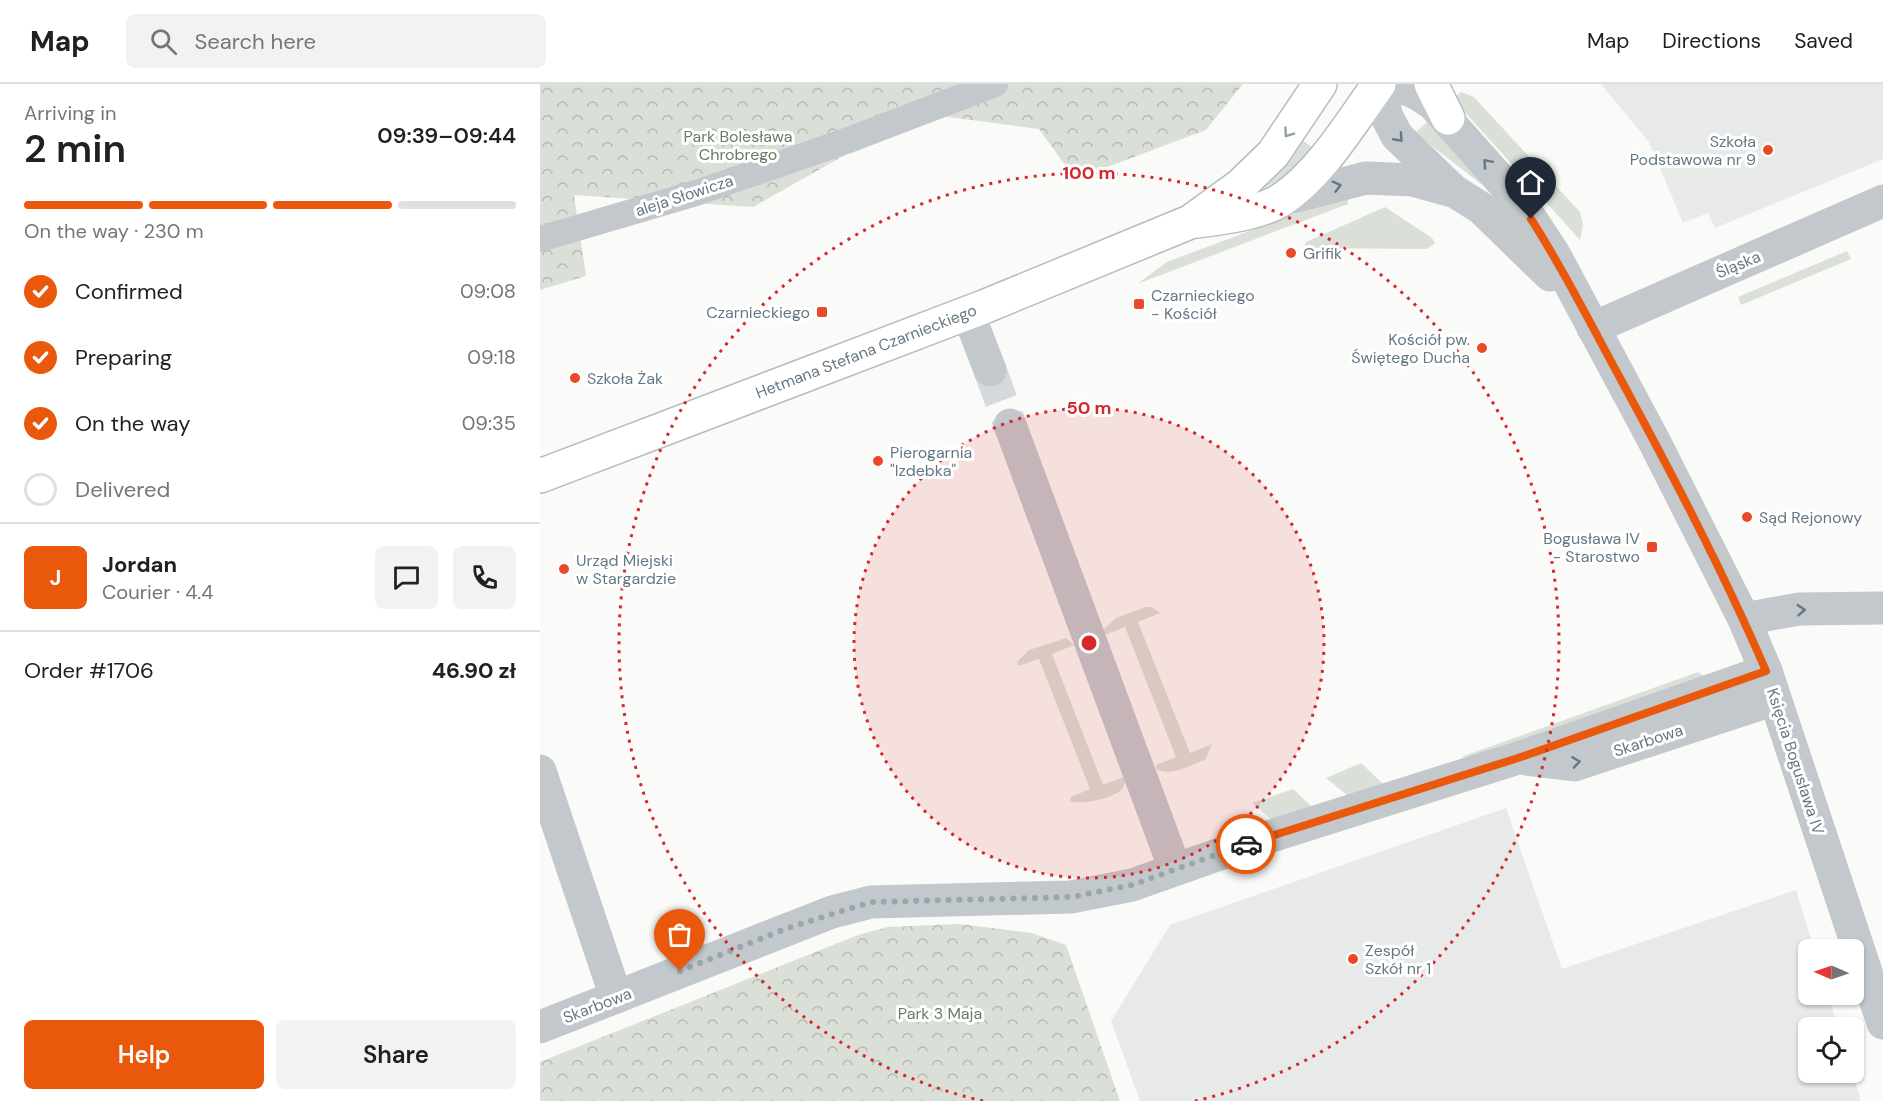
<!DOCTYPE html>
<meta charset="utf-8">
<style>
body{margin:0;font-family:"DM Sans",sans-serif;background:#f2f2f2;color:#202124;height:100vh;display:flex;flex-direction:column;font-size:22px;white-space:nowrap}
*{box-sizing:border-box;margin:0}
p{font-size:20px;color:#757577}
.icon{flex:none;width:33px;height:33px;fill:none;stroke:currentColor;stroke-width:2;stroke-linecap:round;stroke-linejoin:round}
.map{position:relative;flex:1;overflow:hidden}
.sheet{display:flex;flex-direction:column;background:#fff;width:540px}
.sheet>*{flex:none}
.needle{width:39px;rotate:272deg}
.fabs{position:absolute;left:1258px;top:855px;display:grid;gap:12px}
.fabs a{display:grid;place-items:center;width:66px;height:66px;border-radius:9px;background:#fff;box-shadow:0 2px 4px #0004;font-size:30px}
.pin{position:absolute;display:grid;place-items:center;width:51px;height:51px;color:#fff;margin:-62px -26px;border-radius:50% 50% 50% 0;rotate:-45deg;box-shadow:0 0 6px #0007}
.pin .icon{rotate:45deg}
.courier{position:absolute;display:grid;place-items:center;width:60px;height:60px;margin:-30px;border:4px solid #ea580c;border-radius:50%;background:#fff;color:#222;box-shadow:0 2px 8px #0007}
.overview em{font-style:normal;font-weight:600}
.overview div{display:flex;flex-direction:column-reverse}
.overview{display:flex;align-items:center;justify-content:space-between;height:102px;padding:0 24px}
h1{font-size:39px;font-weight:600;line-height:45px}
.bar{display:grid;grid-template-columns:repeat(4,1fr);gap:9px 6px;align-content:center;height:72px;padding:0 24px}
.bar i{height:8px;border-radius:4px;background:#e0e0e0}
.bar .on{background:#ea580c}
.bar p{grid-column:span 4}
.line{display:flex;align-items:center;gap:15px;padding:0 24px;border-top:2px solid #e0e0e0}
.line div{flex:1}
.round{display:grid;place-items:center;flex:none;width:63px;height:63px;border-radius:9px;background:#f2f2f2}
ol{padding:0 24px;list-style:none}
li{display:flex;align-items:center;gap:18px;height:66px}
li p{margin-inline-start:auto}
li .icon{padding:6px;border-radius:50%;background:#ea580c;color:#fff;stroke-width:4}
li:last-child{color:#757577}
li i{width:33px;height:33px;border:3px solid #e0e0e0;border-radius:50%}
.button{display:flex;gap:12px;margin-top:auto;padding:12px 24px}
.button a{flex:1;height:69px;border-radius:9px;background:#ea580c;color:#fff;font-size:24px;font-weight:600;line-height:69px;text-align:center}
.button a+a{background:#f2f2f2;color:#202124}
header{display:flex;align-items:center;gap:36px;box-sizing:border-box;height:84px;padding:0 30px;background:#fff;border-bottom:2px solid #e0e0e0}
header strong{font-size:28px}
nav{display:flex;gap:33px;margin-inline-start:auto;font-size:21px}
.search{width:420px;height:54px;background:#f2f2f2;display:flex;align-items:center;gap:15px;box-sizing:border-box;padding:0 21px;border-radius:9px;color:#757577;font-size:22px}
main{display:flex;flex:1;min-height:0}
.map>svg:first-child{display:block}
.built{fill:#e8eae9}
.grass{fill:#dae0d7}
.park{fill:url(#park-crowns)}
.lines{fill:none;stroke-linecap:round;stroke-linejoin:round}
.minor-tunnel{stroke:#d4dadb;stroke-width:33;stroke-dasharray:33 16;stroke-linecap:butt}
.secondary-casing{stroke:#b5bcc1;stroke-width:36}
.pedestrian{stroke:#c3c8cc;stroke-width:26}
.minor{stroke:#c3c8cc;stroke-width:33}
.tertiary{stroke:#c3c8cc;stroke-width:33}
.secondary{stroke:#fff;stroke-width:33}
.oneway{stroke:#92a0a9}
.oneway2{stroke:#647884}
.done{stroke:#98a6ad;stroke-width:6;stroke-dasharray:0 10.8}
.route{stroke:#ea580c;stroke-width:8}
.ring{fill:none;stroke:#d62828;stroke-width:3;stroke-dasharray:3 6}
.poi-dot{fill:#ea4928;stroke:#fff;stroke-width:2}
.labels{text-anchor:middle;stroke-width:6;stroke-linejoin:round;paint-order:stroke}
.park-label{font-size:16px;fill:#697b63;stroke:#fff}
.poi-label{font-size:16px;fill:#647884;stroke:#fff;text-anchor:start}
.street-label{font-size:16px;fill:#647884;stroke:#fff}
.centre{fill:#d62828;stroke:#fff;stroke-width:3}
.ring-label{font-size:18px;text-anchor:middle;font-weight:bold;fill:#d62828;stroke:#fff;stroke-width:6;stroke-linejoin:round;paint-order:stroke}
</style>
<header>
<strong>Map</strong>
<div class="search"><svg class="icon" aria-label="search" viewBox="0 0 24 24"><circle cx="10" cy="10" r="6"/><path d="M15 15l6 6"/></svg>Search here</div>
<nav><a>Map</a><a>Directions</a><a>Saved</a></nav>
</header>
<main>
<section class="sheet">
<div class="overview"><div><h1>2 min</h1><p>Arriving in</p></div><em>09:39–09:44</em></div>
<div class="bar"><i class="on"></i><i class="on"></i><i class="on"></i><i></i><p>On the way · 230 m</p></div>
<ol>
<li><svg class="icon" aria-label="check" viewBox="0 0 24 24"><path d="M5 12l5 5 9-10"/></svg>Confirmed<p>09:08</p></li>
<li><svg class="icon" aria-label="check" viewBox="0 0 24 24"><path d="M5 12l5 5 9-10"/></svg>Preparing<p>09:18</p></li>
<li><svg class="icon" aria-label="check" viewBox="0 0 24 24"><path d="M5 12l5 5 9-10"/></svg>On the way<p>09:35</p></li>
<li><i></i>Delivered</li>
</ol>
<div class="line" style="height:108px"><b class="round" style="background:#ea580c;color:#fff">J</b><div><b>Jordan</b><p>Courier · 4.4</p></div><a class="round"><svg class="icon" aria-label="chat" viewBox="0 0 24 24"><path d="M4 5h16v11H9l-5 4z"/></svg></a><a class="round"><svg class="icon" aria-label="phone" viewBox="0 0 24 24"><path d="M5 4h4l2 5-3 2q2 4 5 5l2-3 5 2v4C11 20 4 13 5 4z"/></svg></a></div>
<div class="line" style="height:78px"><div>Order #1706</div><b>46.90 zł</b></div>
<div class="button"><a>Help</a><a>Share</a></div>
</section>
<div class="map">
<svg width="1343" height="1017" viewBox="0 0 1343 1017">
<defs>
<pattern id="park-crowns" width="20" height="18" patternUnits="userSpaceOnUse" patternTransform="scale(1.5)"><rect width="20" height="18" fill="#dae0d7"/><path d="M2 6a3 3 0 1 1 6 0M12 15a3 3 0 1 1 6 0" fill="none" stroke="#b4bab4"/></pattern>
</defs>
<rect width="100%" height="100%" fill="#fafaf8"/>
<g class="built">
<polygon points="1061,0 1343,0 1343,75 1175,144 1168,129 1143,139 1109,58"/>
<polygon points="966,724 1022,885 1256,806 1274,865 1269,866 1269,910 1288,911 1298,943 1269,944 1269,988 1312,989 1321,1017 600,1017 571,937 630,841"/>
</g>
<g class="grass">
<polygon points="921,8 934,13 1040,128 1043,140 1040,156 913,15"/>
<polygon points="888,37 945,103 875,49"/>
<polygon points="760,54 774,65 742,95 724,104 721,103"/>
<polygon points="808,110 808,120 597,200 627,178"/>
<polygon points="845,123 892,154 895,159 887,165 764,164 766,158"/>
<polygon points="1307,167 1311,175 1201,221 1198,213"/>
<path d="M606 523H612L620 529 598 538 650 669 672 660 665 676C651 681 630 693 616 685V681L636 673 585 543 565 551 563 546 576 534Z"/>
<path d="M526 554 534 561 512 570 563 701 586 692C585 697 585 702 581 706 573 714 540 722 530 717L531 713 550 705 499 575 479 582 477 578 489 566Z"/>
<polygon points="1158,588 1167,594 934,673 921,673"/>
<polygon points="821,679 843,700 808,712 786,694"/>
<polygon points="753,705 773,724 732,736 712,719"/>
</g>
<g class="park">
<polygon points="0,0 703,0 666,46 535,95 499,45 379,29 213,123 34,111 46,192 0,206"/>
<polygon points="420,840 492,849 526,861 580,1017 0,1017 0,978 318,851 348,843"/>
</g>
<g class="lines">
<polyline class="minor-tunnel" points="450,286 470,341"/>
<defs>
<g id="secondary">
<polyline points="891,0 908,34"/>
<path d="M657 137C682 134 720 129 741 116 780 91 812 37 839 0"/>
<polyline points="0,392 446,222 650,138 701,101 733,70 780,0"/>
</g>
</defs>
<use href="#secondary" class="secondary-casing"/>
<polyline class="pedestrian" points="0,155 156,109 306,57 455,0"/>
<g class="minor">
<polyline points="428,229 450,286"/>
<polyline points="1053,244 1343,117"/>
<polyline points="470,341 635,785"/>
<polyline points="1204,535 1259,525 1343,524"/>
<polyline points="986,675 1034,681 1235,615"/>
<polyline points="0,687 76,913"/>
<polyline points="0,943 292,828 331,818 531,813 592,801 725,754 978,674 1226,587"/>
</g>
<g class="tertiary">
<polyline points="841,0 846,31 857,52 914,107 941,124 1010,191"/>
<polyline points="854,0 876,9 893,20 980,118 1014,170 1113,355 1204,535 1226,587 1343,939"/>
<polyline points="741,116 826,94 873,96 909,106"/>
</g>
<use href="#secondary" class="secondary"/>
</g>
<defs><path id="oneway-chevron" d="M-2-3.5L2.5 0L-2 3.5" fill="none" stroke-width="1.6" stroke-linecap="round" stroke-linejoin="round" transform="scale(1.5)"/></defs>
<use class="oneway" href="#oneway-chevron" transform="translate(748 49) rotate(125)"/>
<g class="oneway2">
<use href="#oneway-chevron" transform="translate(859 54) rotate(48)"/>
<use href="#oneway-chevron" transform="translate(947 79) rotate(-131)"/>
<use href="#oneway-chevron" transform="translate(797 102) rotate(-15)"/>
<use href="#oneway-chevron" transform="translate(1261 526) rotate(-4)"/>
<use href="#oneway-chevron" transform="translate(1036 678) rotate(-8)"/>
</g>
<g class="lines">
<polyline class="done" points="140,887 248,844 331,818 531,813 592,801 706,760"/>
<path class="route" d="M706 760 978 674 1226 587C1183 487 1132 390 1080 294 1051 241 1024 186 991 135"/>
</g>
<circle cx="549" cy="559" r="235" fill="#d62828" fill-opacity=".12"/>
<g class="ring">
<circle cx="549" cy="559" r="235"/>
<path d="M443 1017A470 470 0 1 1 655 1017"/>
</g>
<g class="poi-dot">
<circle cx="1228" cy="66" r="6"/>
<circle cx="751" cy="169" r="6"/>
<rect x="593" y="214" width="12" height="12" rx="3"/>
<rect x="276" y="222" width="12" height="12" rx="3"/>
<circle cx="942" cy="264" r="6"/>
<circle cx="35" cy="294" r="6"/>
<circle cx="338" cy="377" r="6"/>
<circle cx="1207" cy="433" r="6"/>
<rect x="1106" y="457" width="12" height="12" rx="3"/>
<circle cx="24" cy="485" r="6"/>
<circle cx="813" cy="875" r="6"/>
</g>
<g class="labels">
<g class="park-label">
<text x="198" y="58">Park Bolesława<tspan x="198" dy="18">Chrobrego</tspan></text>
<text x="400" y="935">Park 3 Maja</text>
</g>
<g class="poi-label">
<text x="1216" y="63" text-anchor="end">Szkoła<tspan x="1216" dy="18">Podstawowa nr 9</tspan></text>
<text x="763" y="175">Grifik</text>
<text x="611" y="217">Czarnieckiego<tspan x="611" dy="18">- Kościół</tspan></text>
<text x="270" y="234" text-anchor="end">Czarnieckiego</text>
<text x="930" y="261" text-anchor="end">Kościół pw.<tspan x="930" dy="18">Świętego Ducha</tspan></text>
<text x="47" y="300">Szkoła Żak</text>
<text x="350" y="374">Pierogarnia<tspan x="350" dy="18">"Izdebka"</tspan></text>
<text x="1219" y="439">Sąd Rejonowy</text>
<text x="1100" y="460" text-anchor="end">Bogusława IV<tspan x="1100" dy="18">- Starostwo</tspan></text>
<text x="36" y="482">Urząd Miejski<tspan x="36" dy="18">w Stargardzie</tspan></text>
<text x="825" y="872">Zespół<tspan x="825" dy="18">Szkół nr 1</tspan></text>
</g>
<g class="street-label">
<text transform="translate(144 111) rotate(-18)" y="6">aleja Słowicza</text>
<text transform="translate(1198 180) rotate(-23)" y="6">Śląska</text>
<text transform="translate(326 267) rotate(-21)" y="6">Hetmana Stefana Czarnieckiego</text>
<text transform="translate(1108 656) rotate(-18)" y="6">Skarbowa</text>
<text transform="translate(1256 677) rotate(72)" y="6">Księcia Bogusława IV</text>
<text transform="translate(57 921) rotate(-21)" y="6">Skarbowa</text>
</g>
</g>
<circle cx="549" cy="559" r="9" class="centre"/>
<g class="ring-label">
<text x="549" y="95">100 m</text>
<text x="549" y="330">50 m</text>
</g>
</svg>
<div class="fabs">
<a><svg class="needle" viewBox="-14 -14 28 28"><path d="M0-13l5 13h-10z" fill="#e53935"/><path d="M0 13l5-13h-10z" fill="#757577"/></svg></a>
<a><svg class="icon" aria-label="locate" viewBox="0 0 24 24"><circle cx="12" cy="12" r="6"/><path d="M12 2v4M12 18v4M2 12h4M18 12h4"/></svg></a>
</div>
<div class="pin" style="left:140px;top:887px;background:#ea580c"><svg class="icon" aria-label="bag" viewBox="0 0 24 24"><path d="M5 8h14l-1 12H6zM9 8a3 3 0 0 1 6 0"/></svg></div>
<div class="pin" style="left:991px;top:135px;background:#1f2937"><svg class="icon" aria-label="home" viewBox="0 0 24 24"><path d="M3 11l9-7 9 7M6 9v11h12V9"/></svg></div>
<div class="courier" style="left:706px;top:760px"><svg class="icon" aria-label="car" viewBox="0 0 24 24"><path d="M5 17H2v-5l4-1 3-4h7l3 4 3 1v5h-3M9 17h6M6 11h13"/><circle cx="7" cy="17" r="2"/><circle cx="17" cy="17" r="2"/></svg></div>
</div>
</main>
